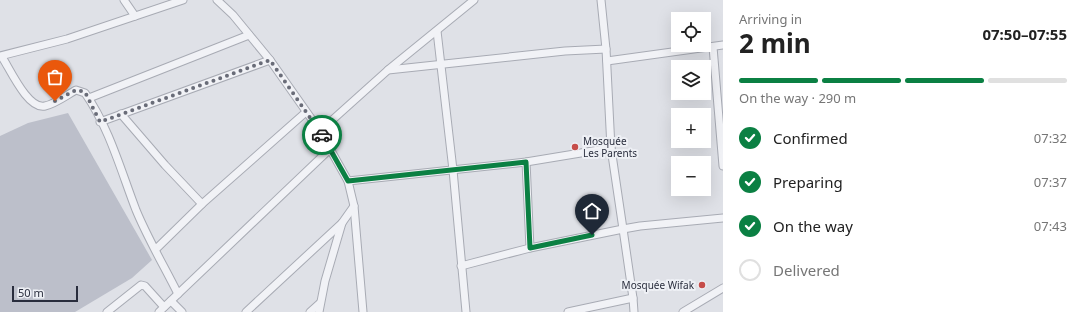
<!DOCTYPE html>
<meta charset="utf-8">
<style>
body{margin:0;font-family:"Noto Sans",sans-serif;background:#f6f6f6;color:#222;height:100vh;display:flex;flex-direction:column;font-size:15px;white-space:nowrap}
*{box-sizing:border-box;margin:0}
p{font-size:13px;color:#767676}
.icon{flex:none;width:22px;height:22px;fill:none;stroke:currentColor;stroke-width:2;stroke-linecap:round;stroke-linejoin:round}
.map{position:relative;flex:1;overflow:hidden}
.panel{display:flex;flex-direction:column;background:#fff;width:360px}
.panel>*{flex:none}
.controls{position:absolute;left:671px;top:12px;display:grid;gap:8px}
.controls a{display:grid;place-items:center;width:40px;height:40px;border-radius:0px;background:#fff;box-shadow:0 4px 16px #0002;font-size:20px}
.scale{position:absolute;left:12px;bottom:10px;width:66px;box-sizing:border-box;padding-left:4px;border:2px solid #292d3d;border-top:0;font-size:11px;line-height:14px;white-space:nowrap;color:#292d3d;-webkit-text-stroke:3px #eef0f5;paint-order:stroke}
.pin{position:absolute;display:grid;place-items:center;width:34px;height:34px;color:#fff;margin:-41px -17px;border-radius:50% 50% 50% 0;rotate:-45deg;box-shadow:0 0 4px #0007}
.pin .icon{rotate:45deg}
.courier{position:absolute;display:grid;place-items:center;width:40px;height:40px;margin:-20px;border:3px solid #0b8043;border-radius:50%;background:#fff;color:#222;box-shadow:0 1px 5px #0007}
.summary em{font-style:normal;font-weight:700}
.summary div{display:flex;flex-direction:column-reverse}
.summary{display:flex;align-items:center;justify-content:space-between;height:68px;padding:0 16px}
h1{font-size:26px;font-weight:700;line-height:30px}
.bar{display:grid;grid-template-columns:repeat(4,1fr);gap:6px 4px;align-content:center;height:48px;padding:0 16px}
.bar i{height:5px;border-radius:3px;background:#e0e0e0}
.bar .selected{background:#0b8043}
.bar p{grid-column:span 4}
ol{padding:0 16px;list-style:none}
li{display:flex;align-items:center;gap:12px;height:44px}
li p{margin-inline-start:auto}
li .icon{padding:4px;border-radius:50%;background:#0b8043;color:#fff;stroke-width:4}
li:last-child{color:#767676}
li i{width:22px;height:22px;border:2px solid #e0e0e0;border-radius:50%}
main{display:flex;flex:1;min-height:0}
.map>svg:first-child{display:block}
.building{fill:#bcbfca}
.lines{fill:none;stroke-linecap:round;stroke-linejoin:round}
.street-casing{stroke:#a8abb4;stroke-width:9}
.street{stroke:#f1f2f6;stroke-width:7}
.done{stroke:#696c78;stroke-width:4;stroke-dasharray:0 7.2}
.route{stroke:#0b8043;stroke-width:5}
.poi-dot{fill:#c64d4a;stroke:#eef0f5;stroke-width:1.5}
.labels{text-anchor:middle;stroke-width:4;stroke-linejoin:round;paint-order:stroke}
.poi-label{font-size:10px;fill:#292d3d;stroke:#eef0f5;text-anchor:start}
</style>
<main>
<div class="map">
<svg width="723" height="312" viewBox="0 0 723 312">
<rect width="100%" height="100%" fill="#dfe1e7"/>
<polygon class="building" points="68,113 152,260 132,278 75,312 0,312 0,136 28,123"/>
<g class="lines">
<defs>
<g id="street">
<polyline points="124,0 135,16"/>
<polyline points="217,0 233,15 270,60 320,131 348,181 354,206 363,312"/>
<polyline points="437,31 453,170 466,312"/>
<polyline points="713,47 723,166"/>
<polyline points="0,56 67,39 183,0"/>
<path d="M2 57C10 69 28 110 45 106 55 104 67 95 76 90L85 93C109 127 121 171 136 210 148 239 164 266 178 294"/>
<polyline points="607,61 723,45"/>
<polyline points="388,70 474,0"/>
<polyline points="89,98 249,35"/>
<polyline points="121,114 165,165 202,204"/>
<polyline points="100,122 270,60"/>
<polyline points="320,131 388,70 565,51 606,49"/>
<polyline points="526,162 530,248"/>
<polyline points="348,181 526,162 611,148 606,49 601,0"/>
<polyline points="156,249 202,204 306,112"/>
<polyline points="461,266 530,248 623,229 611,148"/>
<polyline points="633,298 634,312"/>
<polyline points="171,301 182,312"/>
<polyline points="107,312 141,285 145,286 164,307"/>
<polyline points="159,312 330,149"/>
<polyline points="246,312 342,223 354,206"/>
<polyline points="310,312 320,303"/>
<polyline points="319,312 325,281 342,223"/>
<polyline points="568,312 633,298 623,229 640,226 723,218"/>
<polyline points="683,312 723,288"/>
</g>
</defs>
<use href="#street" class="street-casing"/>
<use href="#street" class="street"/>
</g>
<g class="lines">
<polyline class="done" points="55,101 76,90 85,92 100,122 270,60 322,135"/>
<polyline class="route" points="322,135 348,181 526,162 530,248 592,235"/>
</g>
<g class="poi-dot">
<circle cx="575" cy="147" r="4"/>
<circle cx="702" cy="285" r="4"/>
</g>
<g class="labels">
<g class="poi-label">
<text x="583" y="145">Mosquée<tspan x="583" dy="12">Les Parents</tspan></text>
<text x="694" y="289" text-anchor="end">Mosquée Wifak</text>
</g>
</g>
</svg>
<div class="controls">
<a><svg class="icon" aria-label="locate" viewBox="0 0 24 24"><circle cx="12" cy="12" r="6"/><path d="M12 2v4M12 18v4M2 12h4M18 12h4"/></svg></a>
<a><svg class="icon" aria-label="layers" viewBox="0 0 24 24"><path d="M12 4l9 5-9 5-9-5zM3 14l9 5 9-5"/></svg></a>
<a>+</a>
<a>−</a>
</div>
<div class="scale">50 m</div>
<div class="pin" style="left:55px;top:101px;background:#ea580c"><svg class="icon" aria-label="bag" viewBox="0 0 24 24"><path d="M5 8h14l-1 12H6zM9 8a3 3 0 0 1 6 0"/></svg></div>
<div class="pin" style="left:592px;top:235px;background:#1f2937"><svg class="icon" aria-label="home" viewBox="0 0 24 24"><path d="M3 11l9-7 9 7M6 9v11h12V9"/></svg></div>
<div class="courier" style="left:322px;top:135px"><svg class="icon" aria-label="car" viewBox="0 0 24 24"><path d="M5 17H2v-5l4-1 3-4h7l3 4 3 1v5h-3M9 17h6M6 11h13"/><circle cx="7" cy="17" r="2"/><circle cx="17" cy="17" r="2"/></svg></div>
</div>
<section class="panel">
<div class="summary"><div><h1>2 min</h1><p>Arriving in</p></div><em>07:50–07:55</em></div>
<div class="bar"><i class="selected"></i><i class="selected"></i><i class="selected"></i><i></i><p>On the way · 290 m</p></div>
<ol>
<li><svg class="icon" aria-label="check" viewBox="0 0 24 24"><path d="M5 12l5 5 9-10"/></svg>Confirmed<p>07:32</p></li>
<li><svg class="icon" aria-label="check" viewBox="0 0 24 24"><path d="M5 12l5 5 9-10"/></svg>Preparing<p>07:37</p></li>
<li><svg class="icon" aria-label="check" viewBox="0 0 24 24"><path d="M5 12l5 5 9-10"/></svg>On the way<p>07:43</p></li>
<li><i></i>Delivered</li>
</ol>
</section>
</main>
